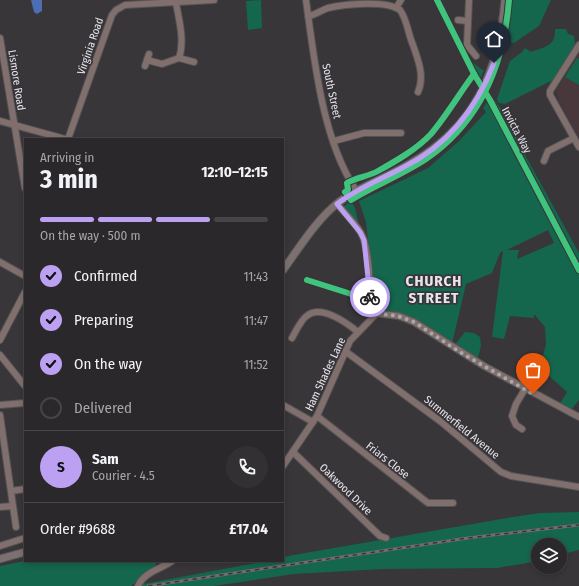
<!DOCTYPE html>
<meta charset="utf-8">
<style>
body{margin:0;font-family:"Fira Sans Condensed",sans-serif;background:#323033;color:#f1f3f6;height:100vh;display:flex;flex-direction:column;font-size:15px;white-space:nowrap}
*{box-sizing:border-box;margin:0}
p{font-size:13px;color:#a5a6a9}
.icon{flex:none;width:22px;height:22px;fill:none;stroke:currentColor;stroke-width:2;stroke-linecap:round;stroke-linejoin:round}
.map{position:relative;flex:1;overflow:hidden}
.details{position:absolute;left:24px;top:138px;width:260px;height:424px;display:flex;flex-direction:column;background:#2a282b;border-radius:0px;box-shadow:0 2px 6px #0003,0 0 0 1px #464447}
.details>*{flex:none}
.buttons{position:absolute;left:531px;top:538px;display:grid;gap:8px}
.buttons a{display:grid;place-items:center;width:36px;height:36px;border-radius:50%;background:#2a282b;box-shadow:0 2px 6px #0003,0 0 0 1px #464447;font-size:20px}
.pin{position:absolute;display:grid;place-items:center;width:34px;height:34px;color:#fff;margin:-41px -17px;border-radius:50% 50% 50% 0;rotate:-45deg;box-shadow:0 0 4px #0007}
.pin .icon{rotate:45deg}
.courier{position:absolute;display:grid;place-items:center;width:40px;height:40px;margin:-20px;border:3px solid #bca0f2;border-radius:50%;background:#fff;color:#222;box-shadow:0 1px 5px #0007}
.head em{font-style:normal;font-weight:700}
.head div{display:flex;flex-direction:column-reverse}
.head{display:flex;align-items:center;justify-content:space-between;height:68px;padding:0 16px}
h1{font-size:26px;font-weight:700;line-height:30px}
.bar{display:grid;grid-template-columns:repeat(4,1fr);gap:6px 4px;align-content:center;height:48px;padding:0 16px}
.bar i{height:5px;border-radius:3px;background:#464447}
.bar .on{background:#bca0f2}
.bar p{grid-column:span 4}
.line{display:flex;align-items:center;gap:10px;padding:0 16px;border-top:1px solid #464447}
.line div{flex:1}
.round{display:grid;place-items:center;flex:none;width:42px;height:42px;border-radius:21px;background:#323033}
ol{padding:0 16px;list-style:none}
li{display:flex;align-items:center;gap:12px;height:44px}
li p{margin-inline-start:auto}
li .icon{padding:4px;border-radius:50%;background:#bca0f2;color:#111;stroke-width:4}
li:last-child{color:#a5a6a9}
li i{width:22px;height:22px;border:2px solid #464447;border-radius:50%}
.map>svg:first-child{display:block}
.education{fill:#49383b}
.green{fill:#14664c;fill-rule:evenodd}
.water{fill:#4d6db4}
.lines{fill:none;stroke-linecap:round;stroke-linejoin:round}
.minor-casing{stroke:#545354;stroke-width:8}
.major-casing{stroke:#545354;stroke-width:9}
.minor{stroke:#806f6d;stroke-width:6}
.major{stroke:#7c7170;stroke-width:7}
.rail-casing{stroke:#746c6c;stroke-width:3}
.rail{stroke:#38353a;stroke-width:1.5;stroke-dasharray:4.5;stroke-linecap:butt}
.cycleway-casing{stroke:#38353a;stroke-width:8}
.cycleway{stroke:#40c37c;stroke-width:6}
.done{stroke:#aaa8ab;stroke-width:4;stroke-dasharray:0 7.2}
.route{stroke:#bca0f2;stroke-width:5}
.labels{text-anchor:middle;stroke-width:3.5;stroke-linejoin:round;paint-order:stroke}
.street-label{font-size:11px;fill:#e7e5e9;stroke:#38353a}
.district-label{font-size:15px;font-weight:bold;letter-spacing:1px;fill:#e7e5e9;stroke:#38353a}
</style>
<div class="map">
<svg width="579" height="586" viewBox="0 0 579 586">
<rect width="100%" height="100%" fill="#383639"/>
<polygon class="education" points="579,52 579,138 559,101 556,91"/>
<g class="green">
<polygon points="261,0 262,28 248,30 246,1"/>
<polygon points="433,0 441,0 472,62 484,71 477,83"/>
<polygon points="509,0 551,0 539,26 514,43 504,42"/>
<path d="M555 29H566L568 34 574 36 575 44 555 79 505 104 499 103 497 99 510 61 522 52 525 48 531 52C545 47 556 46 555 29Z"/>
<polygon points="577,58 579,59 579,85 565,77"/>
<path d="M491 95 506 116 524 153 579 253V400L571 410 559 405 567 392 540 368 546 344 545 327 534 314V318L510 316 504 339 492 337 503 251 500 253 492 273 466 284 452 344 404 315 378 312 375 308 366 222 359 201 428 168 458 142 486 112 483 108ZM548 230 554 243 517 259 519 250H507Z"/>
<polygon points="351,200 355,208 362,237 341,209"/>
<polygon points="465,332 474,333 480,337 481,346 477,362 453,347"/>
<polygon points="579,512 579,550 560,555 560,545 538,545 538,561 533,562 497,568 384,569 294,574 214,586 142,586 143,584 267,561 283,561 283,557 288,556 513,517 540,513"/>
<polygon points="25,561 156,561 156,565 131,586 0,586 0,566"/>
</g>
<polygon class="water" points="31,0 42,0 42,11 37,14 34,12"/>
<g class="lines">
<defs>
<g id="minor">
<path d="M306 0C314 58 322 137 354 187"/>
<polyline points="469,0 467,45 476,56"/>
<polyline points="396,8 401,0"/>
<path d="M308 16C316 15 321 10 328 8 345 4 387 0 400 10 407 19 408 34 413 45 418 60 425 76 418 92"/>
<polyline points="458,20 467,21"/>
<polyline points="0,38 25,188"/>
<polyline points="579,45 550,91 550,95 579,147"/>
<polyline points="179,58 194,62"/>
<path d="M147 60 162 64 179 58C185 41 179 20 176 3"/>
<polyline points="145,66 149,54"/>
<polyline points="0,121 65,139"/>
<polyline points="68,139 112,15 116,10 125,5 214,0"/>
<polyline points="334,141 364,133 401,133"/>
<polyline points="544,161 548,151 574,138"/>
<path d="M337 204C345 213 355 223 361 233 370 250 370 290 371 309L374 313 399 316 414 322 484 366 579 417"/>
<polyline points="0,262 25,276"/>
<path d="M292 338C296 331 301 319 308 315 322 305 347 323 358 332"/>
<polyline points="0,340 25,292"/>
<polyline points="345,351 440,421 501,472 511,476 579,487"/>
<polyline points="0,355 25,386"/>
<polyline points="0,405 25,403"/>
<polyline points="283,405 313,422"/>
<polyline points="0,415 16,527"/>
<polyline points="317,416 428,503 453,503"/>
<polyline points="522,429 516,425 512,416 516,404 525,389"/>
<polyline points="293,452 380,536 386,538"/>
<polyline points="283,466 317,416 350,341 376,314"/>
<polyline points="11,491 25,489"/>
<polyline points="0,507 13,506"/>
<polyline points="0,546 25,538"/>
<path d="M138 586C144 572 161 569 172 561"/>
</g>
<g id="major">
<path d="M283 270C300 247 316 220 339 202 361 186 388 177 411 163 475 127 499 71 505 0"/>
<polyline points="0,559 25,552"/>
</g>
</defs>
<use href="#minor" class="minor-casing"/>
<use href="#major" class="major-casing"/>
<use href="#minor" class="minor"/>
<use href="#major" class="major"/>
<defs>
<polyline id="rail" points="148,586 468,538 579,525"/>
</defs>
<use href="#rail" class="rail-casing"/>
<use href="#rail" class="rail"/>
<defs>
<g id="cycleway">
<polyline points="437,0 474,74 490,100 579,270"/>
<path d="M474 74C459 94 447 115 431 134 417 149 396 161 378 171 367 177 357 177 347 183L348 190 345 192 351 200C375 185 402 175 426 159 481 121 504 65 509 0"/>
<polyline points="307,280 370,300"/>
</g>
</defs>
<use href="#cycleway" class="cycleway-casing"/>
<use href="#cycleway" class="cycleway"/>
</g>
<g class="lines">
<polyline class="done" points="370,297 371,309 374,313 398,316 414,322 463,354 533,394"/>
<path class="route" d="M370 297 364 240 360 232 337 204C357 188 382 179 404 167 448 145 477 107 494 63"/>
</g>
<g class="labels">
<g class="street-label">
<text transform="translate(90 46) rotate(-71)" y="4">Virginia Road</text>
<text transform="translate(17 80) rotate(81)" y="4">Lismore Road</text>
<text transform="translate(332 91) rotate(78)" y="4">South Street</text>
<text transform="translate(517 130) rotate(62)" y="4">Invicta Way</text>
<text transform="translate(325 374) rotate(-65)" y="4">Ham Shades Lane</text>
<text transform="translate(462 427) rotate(39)" y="4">Summerfield Avenue</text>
<text transform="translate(388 460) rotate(38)" y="4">Friars Close</text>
<text transform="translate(346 489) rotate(44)" y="4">Oakwood Drive</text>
</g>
<g class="district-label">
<text x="434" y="286">CHURCH<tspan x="434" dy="17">STREET</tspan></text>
</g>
</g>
</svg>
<div class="buttons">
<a><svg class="icon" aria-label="layers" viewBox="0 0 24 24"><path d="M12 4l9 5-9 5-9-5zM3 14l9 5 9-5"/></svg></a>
</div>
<div class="pin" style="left:533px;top:394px;background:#ea580c"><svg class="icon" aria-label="bag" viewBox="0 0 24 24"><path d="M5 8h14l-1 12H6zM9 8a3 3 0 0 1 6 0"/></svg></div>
<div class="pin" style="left:494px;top:63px;background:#1f2937"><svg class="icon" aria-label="home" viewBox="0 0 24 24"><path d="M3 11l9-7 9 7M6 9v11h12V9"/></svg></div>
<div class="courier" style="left:370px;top:297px"><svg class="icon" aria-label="bike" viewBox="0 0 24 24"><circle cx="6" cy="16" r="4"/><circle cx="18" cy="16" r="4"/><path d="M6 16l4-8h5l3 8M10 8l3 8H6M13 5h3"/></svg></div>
<section class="details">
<div class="head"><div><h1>3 min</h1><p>Arriving in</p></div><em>12:10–12:15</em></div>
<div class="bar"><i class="on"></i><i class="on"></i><i class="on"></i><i></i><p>On the way · 500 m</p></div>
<ol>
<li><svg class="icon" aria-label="check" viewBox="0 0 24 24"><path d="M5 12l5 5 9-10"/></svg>Confirmed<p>11:43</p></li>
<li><svg class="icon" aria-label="check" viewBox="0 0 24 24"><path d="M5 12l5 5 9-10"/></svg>Preparing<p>11:47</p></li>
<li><svg class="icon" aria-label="check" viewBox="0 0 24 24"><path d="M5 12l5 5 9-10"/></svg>On the way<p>11:52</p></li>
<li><i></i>Delivered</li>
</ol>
<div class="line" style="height:72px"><b class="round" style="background:#bca0f2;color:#111">S</b><div><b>Sam</b><p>Courier · 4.5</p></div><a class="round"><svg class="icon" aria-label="phone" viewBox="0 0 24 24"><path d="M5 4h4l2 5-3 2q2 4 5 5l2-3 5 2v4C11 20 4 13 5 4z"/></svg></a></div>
<div class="line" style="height:52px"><div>Order #9688</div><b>£17.04</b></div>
</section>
</div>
